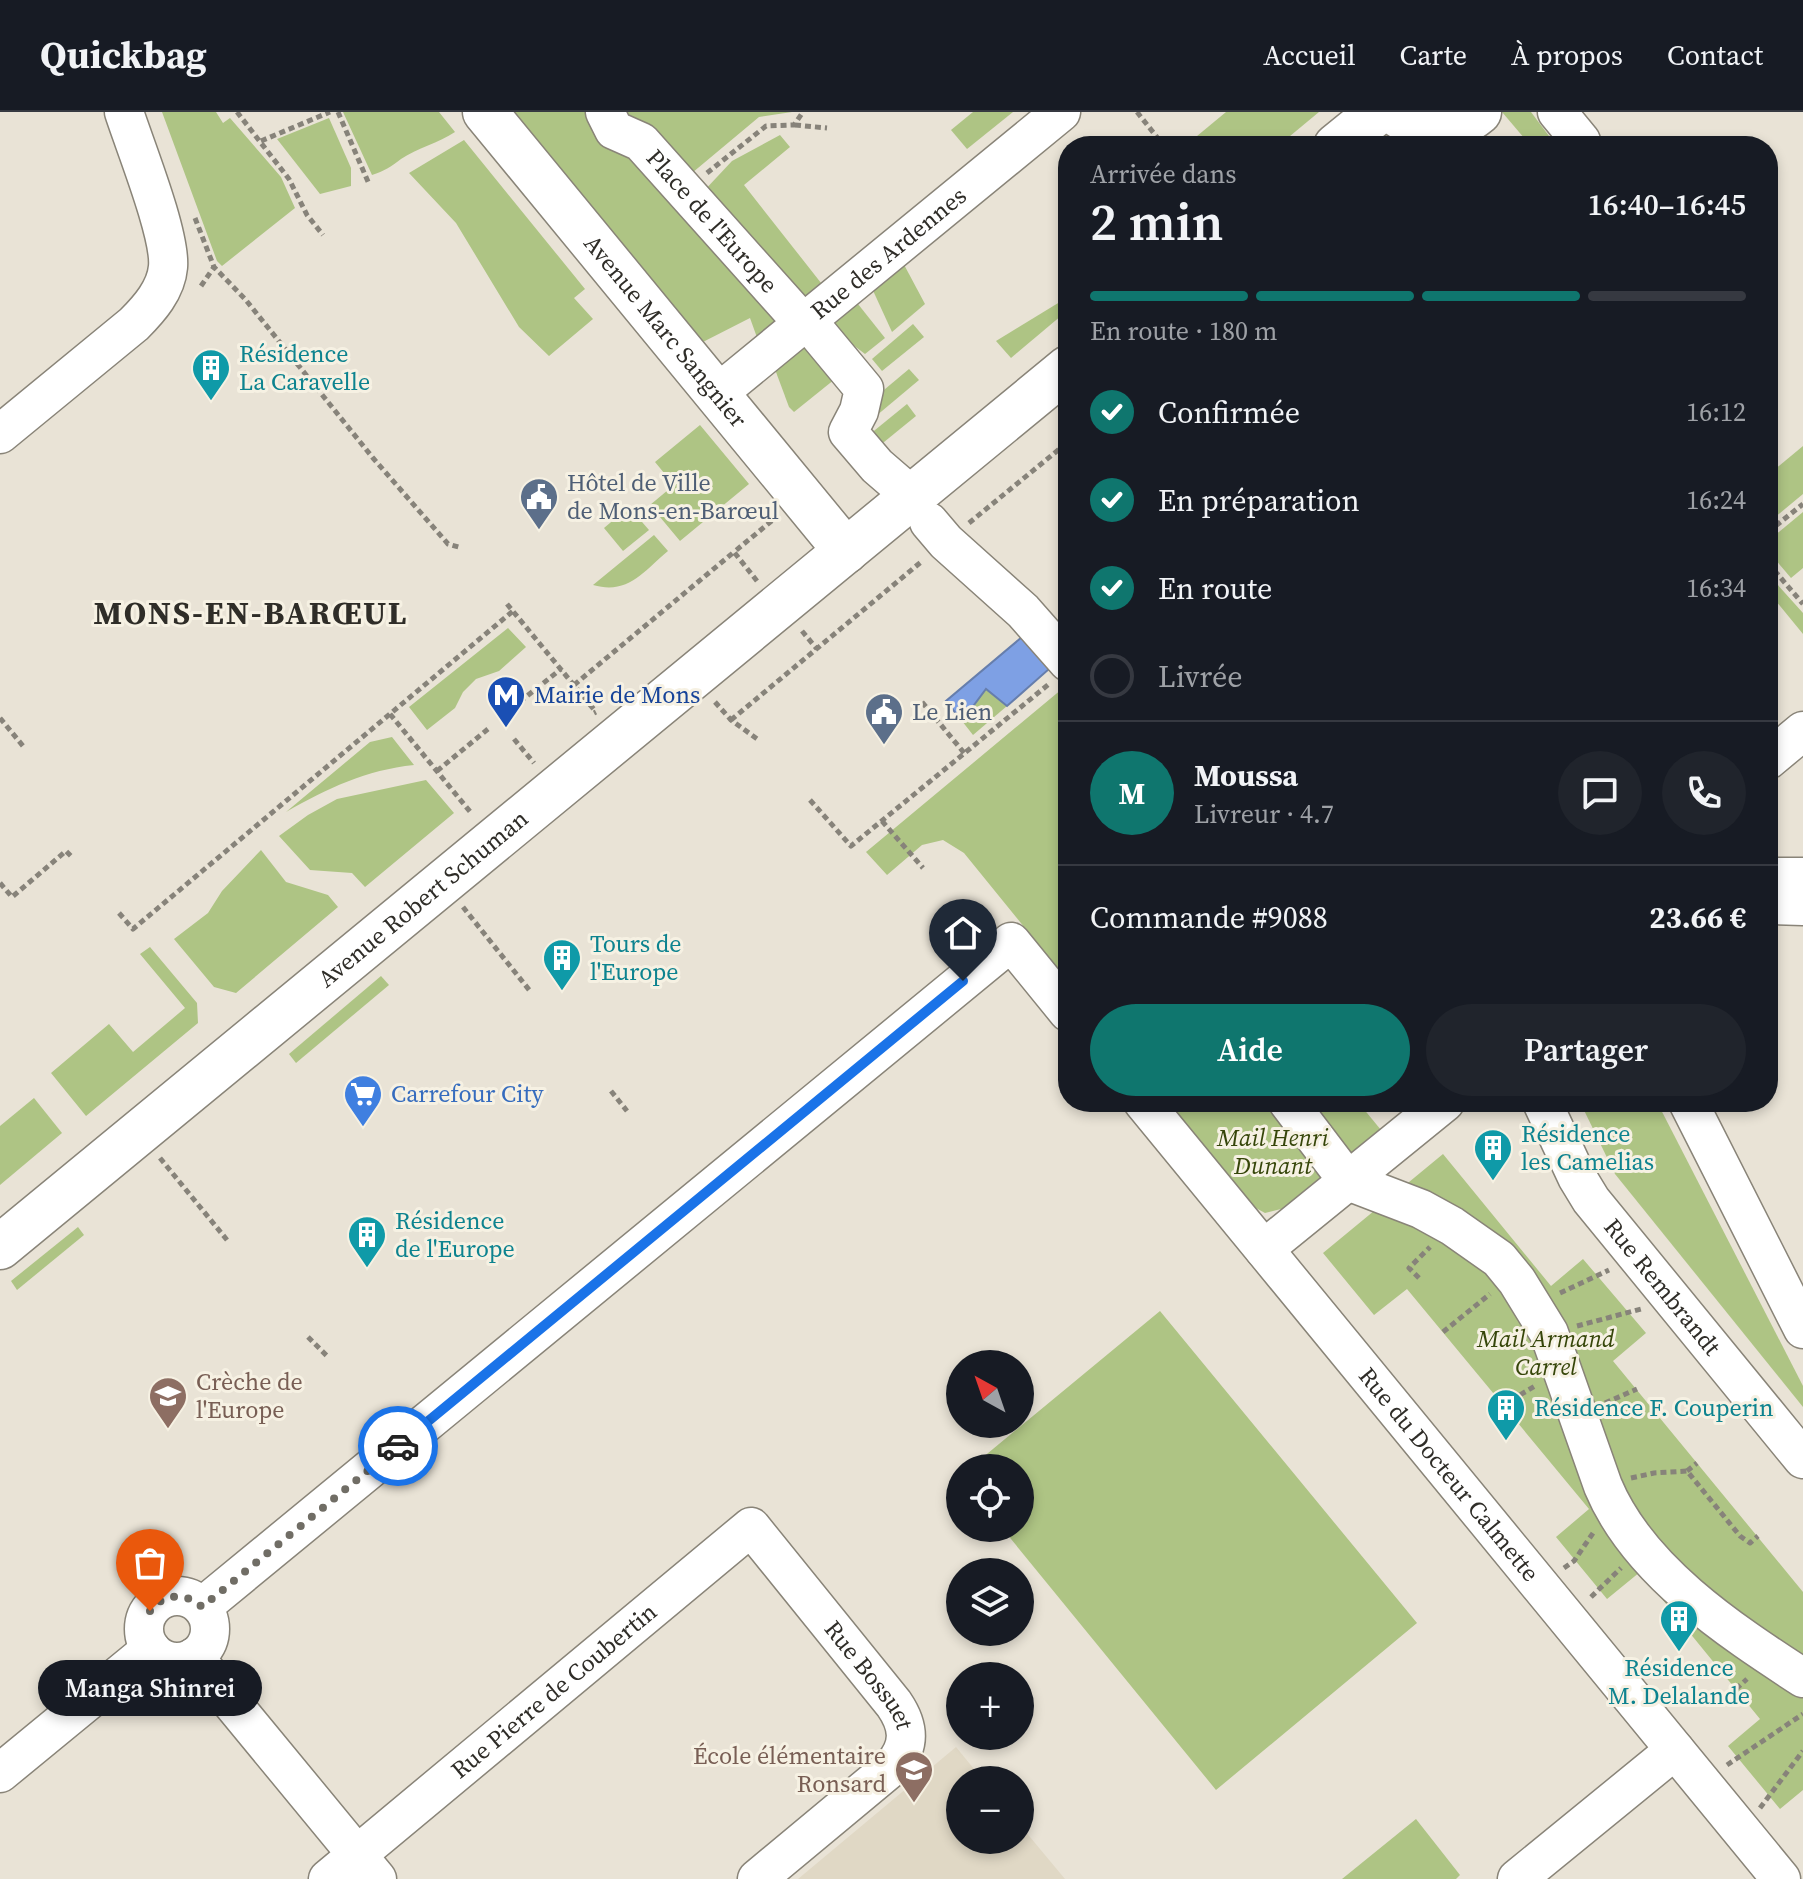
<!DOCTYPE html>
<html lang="fr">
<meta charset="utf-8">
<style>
body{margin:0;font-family:"Source Serif 4",serif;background:#20242c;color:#f1f3f6;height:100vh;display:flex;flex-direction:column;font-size:30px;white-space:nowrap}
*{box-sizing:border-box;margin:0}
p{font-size:26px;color:#9ea1a6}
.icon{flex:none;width:44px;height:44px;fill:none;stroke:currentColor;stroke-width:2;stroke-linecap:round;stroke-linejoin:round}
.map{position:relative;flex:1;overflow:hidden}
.sheet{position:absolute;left:1058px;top:24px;width:720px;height:976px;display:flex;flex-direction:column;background:#171b24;border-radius:32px;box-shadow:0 4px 12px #0003}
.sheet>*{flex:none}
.needle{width:52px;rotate:320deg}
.fabs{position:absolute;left:946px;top:1238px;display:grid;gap:16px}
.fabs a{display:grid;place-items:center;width:88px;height:88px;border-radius:50%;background:#171b24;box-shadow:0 4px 12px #0003;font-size:40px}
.pin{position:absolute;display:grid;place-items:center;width:68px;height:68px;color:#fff;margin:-82px -34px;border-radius:50% 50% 50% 0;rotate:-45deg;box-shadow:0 0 8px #0007}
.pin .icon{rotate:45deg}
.courier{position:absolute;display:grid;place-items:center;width:80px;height:80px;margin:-40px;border:6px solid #1a73e8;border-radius:50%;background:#fff;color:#222;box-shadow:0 2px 10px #0007}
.bubble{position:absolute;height:56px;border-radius:28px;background:#171b24;box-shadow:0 4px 12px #0003;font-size:26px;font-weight:600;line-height:56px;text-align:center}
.head em{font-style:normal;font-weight:600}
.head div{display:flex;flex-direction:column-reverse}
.head{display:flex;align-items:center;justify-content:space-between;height:136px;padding:0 32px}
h1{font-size:52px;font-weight:600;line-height:60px}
.bar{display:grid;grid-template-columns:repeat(4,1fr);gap:12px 8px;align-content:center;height:96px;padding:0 32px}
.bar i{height:10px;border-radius:6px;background:#363941}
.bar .active{background:#0f766e}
.bar p{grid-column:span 4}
.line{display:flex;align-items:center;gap:20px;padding:0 32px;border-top:2px solid #363941}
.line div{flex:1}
.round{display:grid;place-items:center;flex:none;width:84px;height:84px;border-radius:42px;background:#20242c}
ol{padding:0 32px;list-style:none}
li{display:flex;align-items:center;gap:24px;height:88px}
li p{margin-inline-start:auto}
li .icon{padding:8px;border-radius:50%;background:#0f766e;color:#fff;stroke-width:4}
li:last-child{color:#9ea1a6}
li i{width:44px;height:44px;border:4px solid #363941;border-radius:50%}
.primary-button{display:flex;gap:16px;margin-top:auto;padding:16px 32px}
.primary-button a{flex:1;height:92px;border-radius:48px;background:#0f766e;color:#fff;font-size:32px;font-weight:600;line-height:92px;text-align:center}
.primary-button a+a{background:#20242c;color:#f1f3f6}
header{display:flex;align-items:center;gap:48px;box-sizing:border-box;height:112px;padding:0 40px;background:#171b24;border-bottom:2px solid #363941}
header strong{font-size:38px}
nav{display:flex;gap:44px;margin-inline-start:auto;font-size:28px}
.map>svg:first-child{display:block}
.built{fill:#e0d8c5}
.green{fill:#aec484}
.water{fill:#7ea0e4;stroke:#667eac;stroke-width:2}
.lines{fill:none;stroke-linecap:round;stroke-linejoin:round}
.minor-casing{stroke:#898478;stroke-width:41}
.major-casing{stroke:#898478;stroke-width:47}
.path{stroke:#87837a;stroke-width:5;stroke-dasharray:6 4;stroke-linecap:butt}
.minor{stroke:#fff;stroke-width:38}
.major{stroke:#fff;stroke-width:44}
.done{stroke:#706d65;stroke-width:8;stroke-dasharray:0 14.4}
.route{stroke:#1a73e8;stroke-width:10}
.labels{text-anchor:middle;stroke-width:6;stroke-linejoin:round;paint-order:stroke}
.street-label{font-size:24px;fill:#2f2d28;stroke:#f6f1e3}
.culture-label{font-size:24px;fill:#0d838f;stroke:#f6f1e3;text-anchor:start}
.service-label{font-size:24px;fill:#4e5e75;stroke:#f6f1e3;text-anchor:start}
.transit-label{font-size:24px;fill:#164399;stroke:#f6f1e3;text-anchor:start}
.shop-label{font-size:24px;fill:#366cbe;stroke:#f6f1e3;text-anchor:start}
.park-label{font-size:24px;font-style:italic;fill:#36460a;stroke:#f6f1e3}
.education-label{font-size:24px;fill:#785e54;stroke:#f6f1e3;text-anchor:start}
.district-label{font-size:32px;font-weight:bold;letter-spacing:2px;fill:#2f2d28;stroke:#f6f1e3}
</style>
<header>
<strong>Quickbag</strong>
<nav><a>Accueil</a><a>Carte</a><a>À propos</a><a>Contact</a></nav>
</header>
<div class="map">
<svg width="1803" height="1767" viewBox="0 0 1803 1767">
<rect width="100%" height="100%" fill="#e9e3d6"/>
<polygon class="built" points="956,1635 983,1668 960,1668 960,1728 1020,1728 1020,1713 1065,1767 798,1767"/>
<g class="green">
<polygon points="162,0 216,0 223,11 230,6 281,65 295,96 222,154 217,149"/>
<path d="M343 0H439L455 20C439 31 417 36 401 47 391 55 384 59 372 63Z"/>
<polygon points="509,0 595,0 629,32 789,207 759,231 750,206 699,232"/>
<polygon points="613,0 792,0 759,5 686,66"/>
<polygon points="973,0 1013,0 967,37 951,18"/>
<polygon points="1226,0 1319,0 1278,34 1185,34"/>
<polygon points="1502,0 1531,0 1552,28 1545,34 1531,34"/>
<polygon points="329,6 351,56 351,74 320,82 277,27"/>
<polygon points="780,23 790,35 744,73 825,176 802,195 702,81 732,49"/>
<polygon points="464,28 585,177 574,186 593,207 549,244 519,215 456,111 409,61"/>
<polygon points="901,147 925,192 892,220 870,172"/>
<polygon points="1068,185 1068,198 1011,246 996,229"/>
<polygon points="854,187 885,226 865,242 824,211"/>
<polygon points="913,212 924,225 882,259 872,247"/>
<polygon points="807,223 840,263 794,300 789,295 773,252"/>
<polygon points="909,257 919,268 876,304 866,293"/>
<polygon points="907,292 916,304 873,339 864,327"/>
<polygon points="700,313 749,372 680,429 650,393 674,373 655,350"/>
<polygon points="1803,334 1803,382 1768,411 1768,363"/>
<polygon points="629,395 649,418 623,439 604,416"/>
<polygon points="1803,400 1803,456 1791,466 1768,439 1768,429"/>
<path d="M654 423 668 439C643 460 628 483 593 473Z"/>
<polygon points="1768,462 1803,501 1803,522 1771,483 1768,485"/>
<polygon points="508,516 526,535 499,559 476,567 463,580 455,596 427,618 409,595"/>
<polygon points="1068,572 1068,869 964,741 943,728 922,733 887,763 866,740"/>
<polygon points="986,576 1007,594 973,623 962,609"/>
<path d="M392 625 414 653C366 658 328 676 286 700L370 630Z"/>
<polygon points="426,668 454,701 365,775 352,761 310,758 279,724 308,703 337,687"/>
<polygon points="261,738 286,770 328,783 338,795 236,881 214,875 174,827 208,801 222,779"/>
<polygon points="150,835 197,891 198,911 86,1004 51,961 109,912 133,940 185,896 140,842"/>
<polygon points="381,864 389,873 296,951 289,942"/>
<polygon points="34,986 62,1021 0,1073 0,1014"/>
<polygon points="1167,990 1358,990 1381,1018 1285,1096 1265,1101 1254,1095"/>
<polygon points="1580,990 1657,990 1803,1274 1803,1295 1615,1062"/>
<polygon points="1443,1042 1551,1174 1583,1147 1646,1221 1613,1249 1803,1480 1803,1678 1780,1697 1728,1634 1760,1607 1640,1460 1607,1487 1556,1425 1589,1397 1407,1177 1374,1203 1323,1141"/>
<polygon points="78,1115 84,1123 17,1178 11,1169"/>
<polygon points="1160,1199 1417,1511 1216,1678 1002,1416 1020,1416 1020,1356 970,1356"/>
<polygon points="1416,1707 1460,1763 1456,1767 1342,1767"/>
</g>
<polygon class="water" points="1022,525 1049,557 1007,594 986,577 962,609 946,589"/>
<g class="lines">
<defs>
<g id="minor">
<path id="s1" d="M605 0 614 18 641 30 803 211 815 218 864 277 859 299 848 320 877 354 899 373"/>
<polyline points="1557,0 1581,29"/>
<path id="s2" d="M717 282 1061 0"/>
<path d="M0 322 134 212C149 197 166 178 168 155 171 123 135 34 124 0"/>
<polyline points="929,410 946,430 1023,499 1068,550"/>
<polyline points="1768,648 1803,619"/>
<polyline points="1768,765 1803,765"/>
<polyline points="1768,793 1803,794"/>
<path id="s3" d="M1143 990 1781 1767"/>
<path d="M1288 990 1348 1069 1421 1097 1452 1114 1499 1147 1517 1169 1549 1221 1603 1374C1638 1458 1729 1518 1803 1566"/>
<path id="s4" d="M1542 990 1577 1065 1591 1088 1803 1347"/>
<polyline points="1688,990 1803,1217"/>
<polyline points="1264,1137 1445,990"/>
<circle cx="177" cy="1517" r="33"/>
<polyline points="202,1495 1011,830 1068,900"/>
<polyline points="194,1545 377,1767"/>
<polyline points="0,1661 151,1537"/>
<path id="s5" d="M328 1767 751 1415 894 1592C909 1614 911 1633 893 1654L757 1767"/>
<polyline points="1517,1767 1675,1638"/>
</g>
<g id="major">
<path id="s6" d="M485 0 846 439"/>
<path d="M1394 0C1420 21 1453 22 1479 0"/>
<polyline points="1336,34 1378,0"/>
<path id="s7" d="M0 1135 1068 256"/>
</g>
</defs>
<use href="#minor" class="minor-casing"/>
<use href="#major" class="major-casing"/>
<g class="path">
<polyline points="237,0 289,67 307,103 323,123"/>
<polyline points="338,0 369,72"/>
<polyline points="1137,0 1164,34"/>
<polyline points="795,13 827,16"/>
<polyline points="261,29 330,0"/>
<polyline points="707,61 766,14 794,13 803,0"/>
<polyline points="195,106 214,155 245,187 373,346 448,432 462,436"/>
<polyline points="201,174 214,155"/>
<polyline points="969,411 1068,330"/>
<polyline points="1768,420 1803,392"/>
<polyline points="1768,451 1803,492"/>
<polyline points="757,469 734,440 774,407"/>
<polyline points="507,492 596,600 594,601"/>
<polyline points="802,519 817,537"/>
<polyline points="574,573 734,440"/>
<polyline points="715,590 731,608 760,629"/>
<polyline points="922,590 965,642"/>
<polyline points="512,596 561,557"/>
<polyline points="390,602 472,702"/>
<polyline points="0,606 23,634"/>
<polyline points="731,608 921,450"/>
<polyline points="514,627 534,651"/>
<polyline points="437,659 488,617"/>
<polyline points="810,688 851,734 1049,572"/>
<polyline points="882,709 923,756"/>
<polyline points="0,771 12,785 66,739 73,746"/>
<polyline points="463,795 530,879"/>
<polyline points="119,801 133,817 513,499"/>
<polyline points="611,979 627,999"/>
<polyline points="160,1046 227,1128"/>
<polyline points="1419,1166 1409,1156 1430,1135"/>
<polyline points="1560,1181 1609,1158"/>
<polyline points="1577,1214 1641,1197"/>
<polyline points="1443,1220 1490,1182"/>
<polyline points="308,1225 327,1244"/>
<polyline points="1605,1291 1637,1277"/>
<polyline points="1503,1293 1535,1274"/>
<polyline points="1687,1359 1697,1351"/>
<polyline points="1631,1366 1654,1361 1687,1359 1740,1424 1750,1431 1758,1424"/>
<polyline points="1564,1456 1574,1449 1593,1421"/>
<polyline points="1591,1485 1621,1456"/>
<polyline points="1736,1577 1747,1567"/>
<polyline points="1727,1653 1803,1602"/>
<polyline points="1760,1696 1803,1639"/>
</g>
<use href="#minor" class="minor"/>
<use href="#major" class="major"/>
</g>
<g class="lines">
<path class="done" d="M150 1499C163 1481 186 1480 202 1495L398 1334"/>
<polyline class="route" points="398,1334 963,869"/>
</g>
<defs>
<symbol id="building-pin" viewBox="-11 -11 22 30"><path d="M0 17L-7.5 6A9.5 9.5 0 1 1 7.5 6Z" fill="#0f9aa8" stroke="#f6f1e3"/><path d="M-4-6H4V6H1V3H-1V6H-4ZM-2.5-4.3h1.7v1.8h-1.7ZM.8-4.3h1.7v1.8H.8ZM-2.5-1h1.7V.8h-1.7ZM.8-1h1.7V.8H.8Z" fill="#fff"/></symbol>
<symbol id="civic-pin" viewBox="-11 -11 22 30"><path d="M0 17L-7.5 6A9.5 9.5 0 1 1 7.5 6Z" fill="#5c6f8a" stroke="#f6f1e3"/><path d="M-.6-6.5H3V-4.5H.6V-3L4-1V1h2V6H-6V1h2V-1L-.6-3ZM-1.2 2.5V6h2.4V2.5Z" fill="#fff"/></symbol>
<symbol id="metro-pin" viewBox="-11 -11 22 30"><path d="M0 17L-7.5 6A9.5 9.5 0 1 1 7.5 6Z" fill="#1a4fb4" stroke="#f6f1e3"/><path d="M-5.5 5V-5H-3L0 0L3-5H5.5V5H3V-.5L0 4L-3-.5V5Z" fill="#fff"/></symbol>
<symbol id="supermarket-pin" viewBox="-11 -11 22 30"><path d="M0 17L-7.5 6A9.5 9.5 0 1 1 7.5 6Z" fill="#3f7fe0" stroke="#f6f1e3"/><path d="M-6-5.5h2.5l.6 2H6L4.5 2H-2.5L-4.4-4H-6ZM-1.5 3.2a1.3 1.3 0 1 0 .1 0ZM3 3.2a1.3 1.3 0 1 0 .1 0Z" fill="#fff"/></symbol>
<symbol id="school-pin" viewBox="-11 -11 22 30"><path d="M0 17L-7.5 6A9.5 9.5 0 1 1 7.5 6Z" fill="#8d6e63" stroke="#f6f1e3"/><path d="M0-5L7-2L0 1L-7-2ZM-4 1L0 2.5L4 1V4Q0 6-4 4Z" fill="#fff"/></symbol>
</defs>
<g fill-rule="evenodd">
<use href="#building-pin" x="189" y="234" width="44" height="60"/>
<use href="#civic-pin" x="517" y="363" width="44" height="60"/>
<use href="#metro-pin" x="484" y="561" width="44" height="60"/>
<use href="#civic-pin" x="862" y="578" width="44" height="60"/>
<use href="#building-pin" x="540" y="824" width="44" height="60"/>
<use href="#supermarket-pin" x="341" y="960" width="44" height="60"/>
<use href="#building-pin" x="1471" y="1014" width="44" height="60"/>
<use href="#building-pin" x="345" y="1101" width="44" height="60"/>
<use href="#school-pin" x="146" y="1262" width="44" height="60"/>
<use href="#building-pin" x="1484" y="1274" width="44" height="60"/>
<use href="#building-pin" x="1657" y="1485" width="44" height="60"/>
<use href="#school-pin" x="892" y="1636" width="44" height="60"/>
</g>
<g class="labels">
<g class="street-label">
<text dy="8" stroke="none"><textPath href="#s1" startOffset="156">Place de l'Europe</textPath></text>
<text dy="8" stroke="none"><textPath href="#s2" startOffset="222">Rue des Ardennes</textPath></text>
<text dy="8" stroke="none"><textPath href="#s6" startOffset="284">Avenue Marc Sangnier</textPath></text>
<text dy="8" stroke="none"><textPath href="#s7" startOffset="548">Avenue Robert Schuman</textPath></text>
<text dy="8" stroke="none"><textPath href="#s4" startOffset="222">Rue Rembrandt</textPath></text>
<text dy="8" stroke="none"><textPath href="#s3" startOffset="482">Rue du Docteur Calmette</textPath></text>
<text dy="8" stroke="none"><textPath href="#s5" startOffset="740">Rue Bossuet</textPath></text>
<text dy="8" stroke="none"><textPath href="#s5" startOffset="294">Rue Pierre de Coubertin</textPath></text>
</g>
<g class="culture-label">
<text x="239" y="250">Résidence<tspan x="239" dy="28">La Caravelle</tspan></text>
<text x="590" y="840">Tours de<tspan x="590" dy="28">l'Europe</tspan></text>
<text x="1521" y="1030">Résidence<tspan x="1521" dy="28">les Camelias</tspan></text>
<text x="395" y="1117">Résidence<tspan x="395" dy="28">de l'Europe</tspan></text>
<text x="1534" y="1304">Résidence F. Couperin</text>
<text x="1679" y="1564" text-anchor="middle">Résidence<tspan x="1679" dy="28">M. Delalande</tspan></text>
</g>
<g class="service-label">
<text x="567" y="379">Hôtel de Ville<tspan x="567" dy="28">de Mons-en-Barœul</tspan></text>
<text x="912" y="608">Le Lien</text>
</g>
<g class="transit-label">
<text x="534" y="591">Mairie de Mons</text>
</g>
<g class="shop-label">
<text x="391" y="990">Carrefour City</text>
</g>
<g class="park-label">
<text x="1273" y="1034">Mail Henri<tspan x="1273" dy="28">Dunant</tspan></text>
<text x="1546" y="1235">Mail Armand<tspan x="1546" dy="28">Carrel</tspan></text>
</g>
<g class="education-label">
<text x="196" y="1278">Crèche de<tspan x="196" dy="28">l'Europe</tspan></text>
<text x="886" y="1652" text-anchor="end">École élémentaire<tspan x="886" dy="28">Ronsard</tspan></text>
</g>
<g class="district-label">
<text x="251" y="512">MONS-EN-BARŒUL</text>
</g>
</g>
</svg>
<div class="fabs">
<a><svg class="needle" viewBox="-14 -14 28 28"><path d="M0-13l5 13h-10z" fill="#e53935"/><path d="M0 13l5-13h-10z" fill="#9ea1a6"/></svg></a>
<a><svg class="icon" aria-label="locate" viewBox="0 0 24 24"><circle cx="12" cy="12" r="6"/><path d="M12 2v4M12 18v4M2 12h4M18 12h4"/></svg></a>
<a><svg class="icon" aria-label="layers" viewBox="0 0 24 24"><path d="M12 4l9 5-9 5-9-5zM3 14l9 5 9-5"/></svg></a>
<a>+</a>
<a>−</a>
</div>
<div class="pin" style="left:150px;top:1499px;background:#ea580c"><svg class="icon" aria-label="bag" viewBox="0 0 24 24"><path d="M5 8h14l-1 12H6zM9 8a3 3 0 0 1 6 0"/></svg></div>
<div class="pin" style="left:963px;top:869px;background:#1f2937"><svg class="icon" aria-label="home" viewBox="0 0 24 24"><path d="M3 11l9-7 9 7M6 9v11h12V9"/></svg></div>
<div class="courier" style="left:398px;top:1334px"><svg class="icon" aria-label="car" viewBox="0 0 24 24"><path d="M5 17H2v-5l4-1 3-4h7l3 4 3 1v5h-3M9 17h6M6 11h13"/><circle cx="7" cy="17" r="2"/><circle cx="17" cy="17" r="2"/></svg></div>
<div class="bubble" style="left:38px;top:1548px;width:224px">Manga Shinrei</div>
<section class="sheet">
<div class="head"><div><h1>2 min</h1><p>Arrivée dans</p></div><em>16:40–16:45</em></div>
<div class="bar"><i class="active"></i><i class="active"></i><i class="active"></i><i></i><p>En route · 180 m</p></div>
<ol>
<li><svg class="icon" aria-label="check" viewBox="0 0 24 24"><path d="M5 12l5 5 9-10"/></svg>Confirmée<p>16:12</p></li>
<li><svg class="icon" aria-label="check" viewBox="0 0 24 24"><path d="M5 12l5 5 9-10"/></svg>En préparation<p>16:24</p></li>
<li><svg class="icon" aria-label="check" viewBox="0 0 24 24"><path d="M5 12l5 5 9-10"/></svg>En route<p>16:34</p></li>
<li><i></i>Livrée</li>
</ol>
<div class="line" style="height:144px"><b class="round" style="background:#0f766e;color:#fff">M</b><div><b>Moussa</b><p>Livreur · 4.7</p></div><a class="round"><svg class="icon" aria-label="chat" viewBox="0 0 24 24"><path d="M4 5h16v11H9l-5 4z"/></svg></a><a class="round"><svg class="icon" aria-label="phone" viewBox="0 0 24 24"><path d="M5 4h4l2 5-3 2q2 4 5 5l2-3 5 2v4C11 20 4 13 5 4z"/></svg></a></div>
<div class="line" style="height:104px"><div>Commande #9088</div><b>23.66 €</b></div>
<div class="primary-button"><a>Aide</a><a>Partager</a></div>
</section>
</div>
